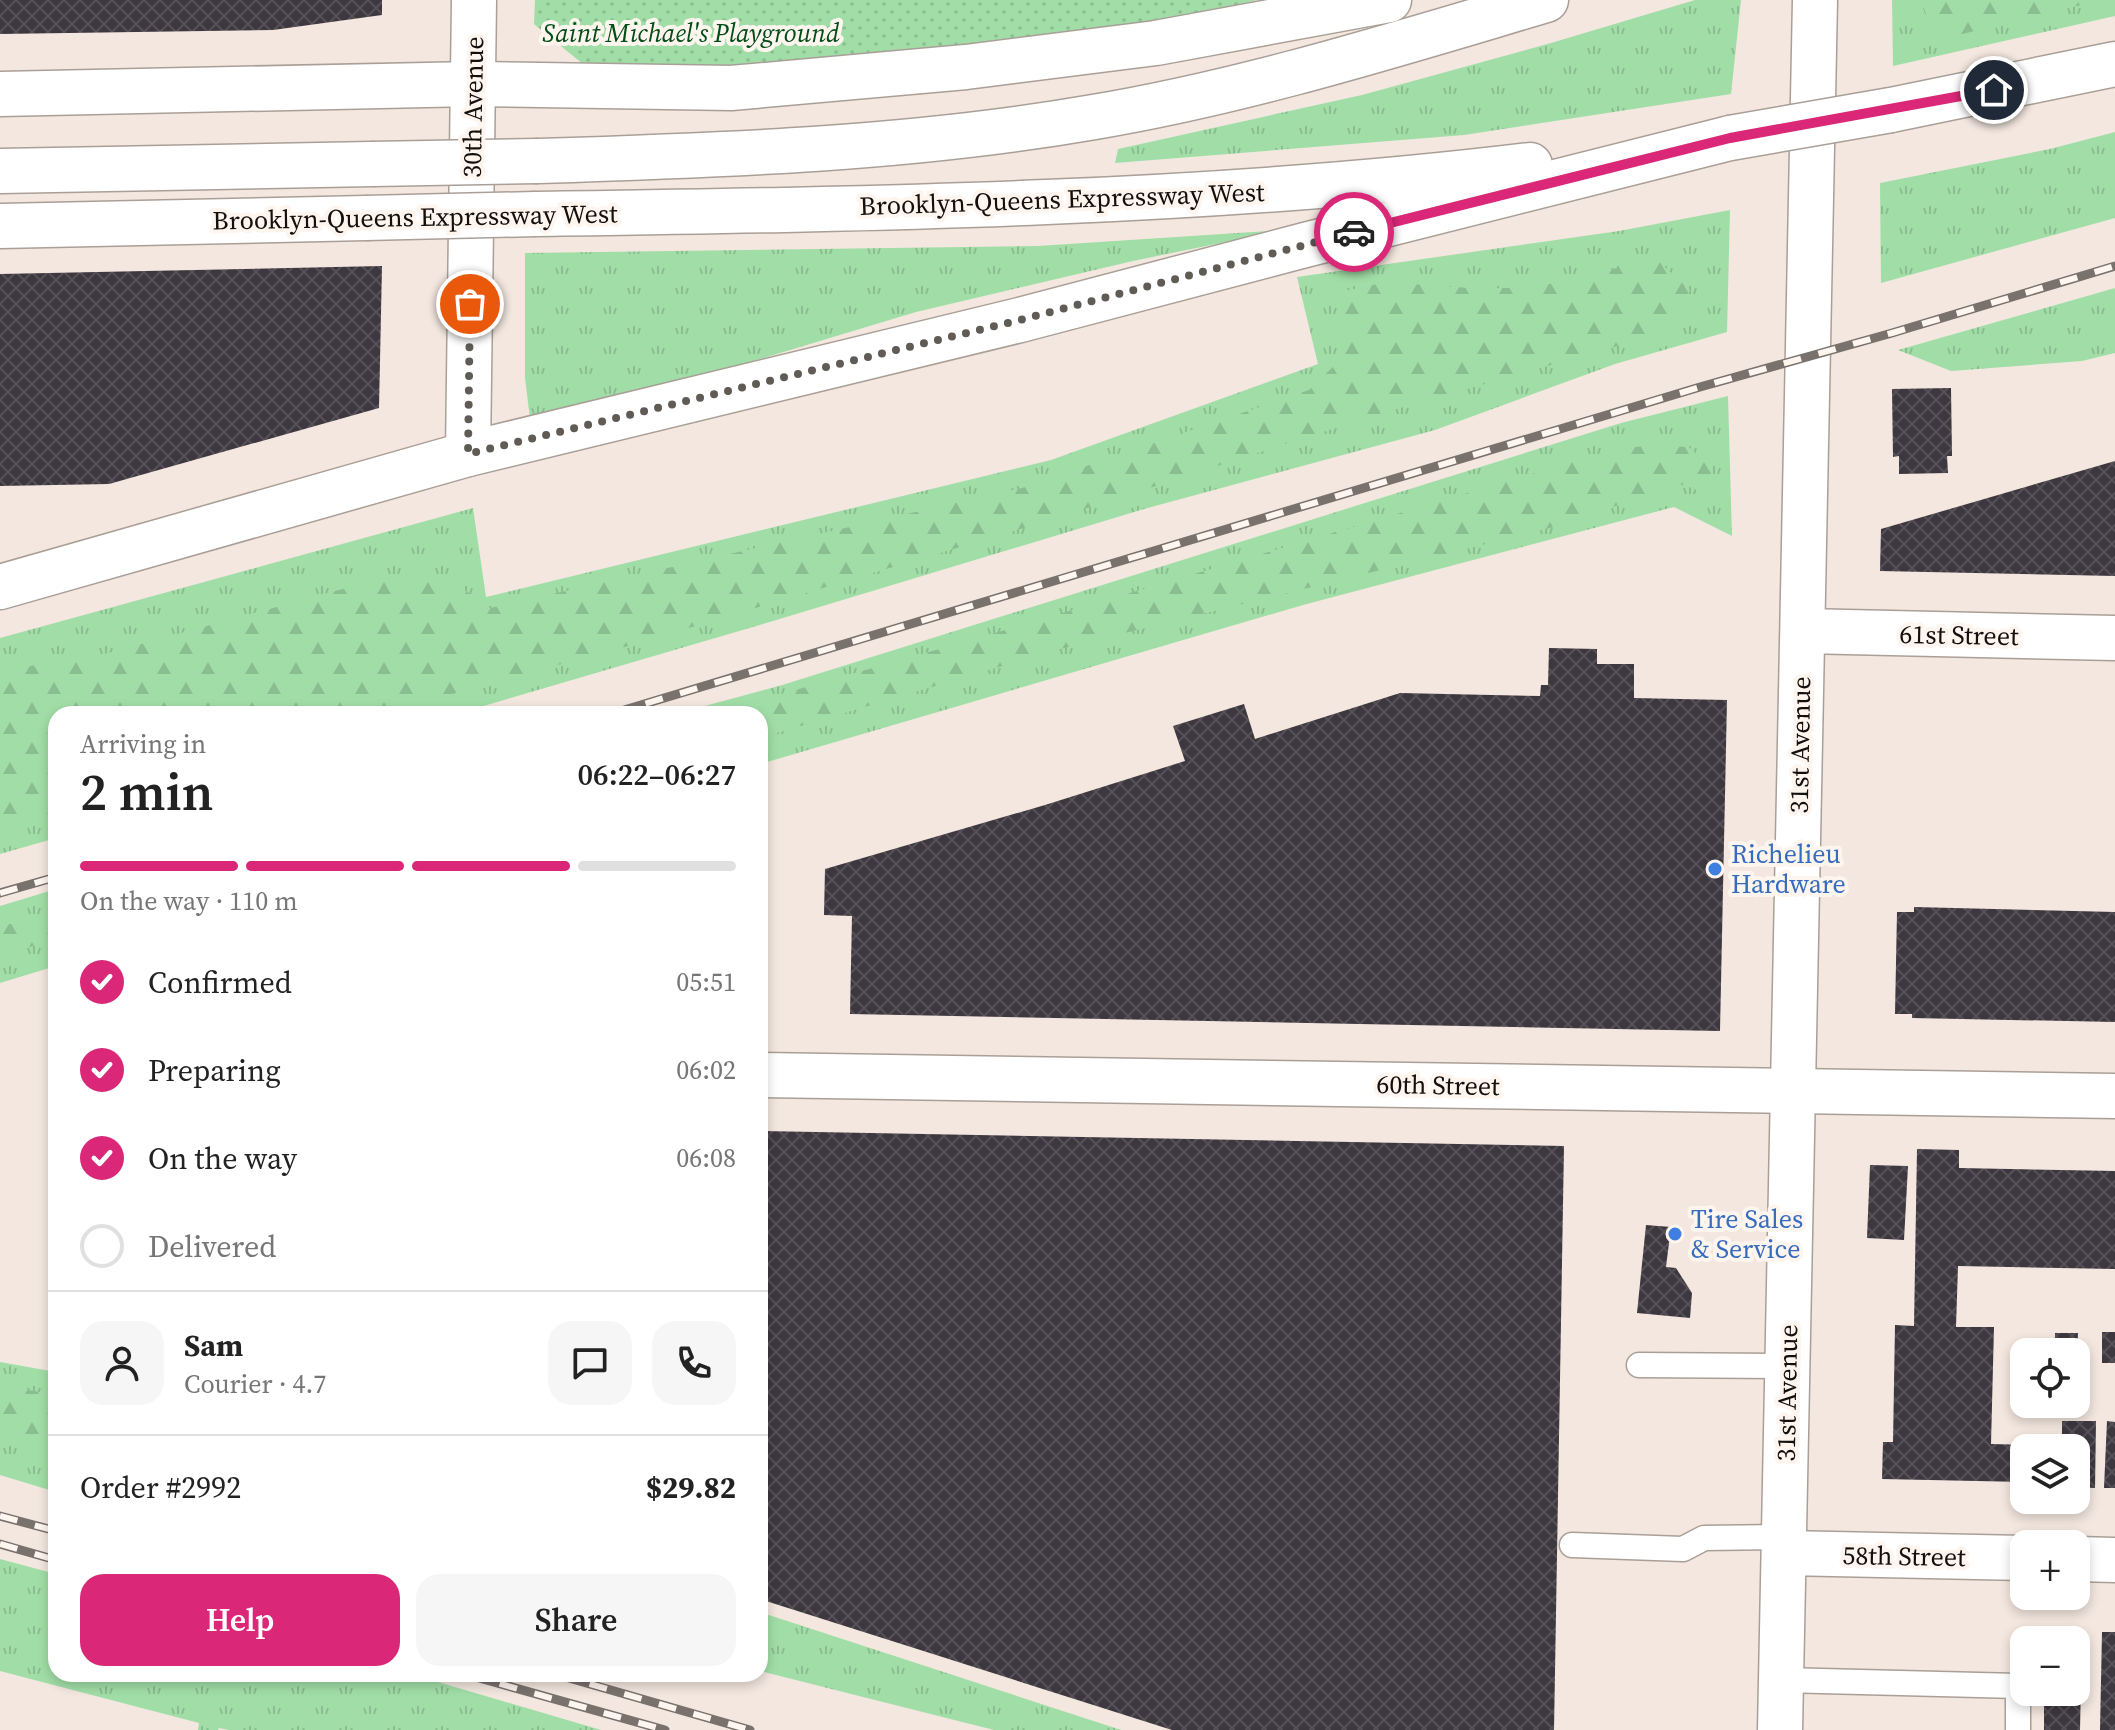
<!DOCTYPE html>
<meta charset="utf-8">
<style>
body{margin:0;font-family:"Source Serif 4",serif;background:#f6f6f6;color:#222;height:100vh;display:flex;flex-direction:column;font-size:30px;white-space:nowrap}
*{box-sizing:border-box;margin:0}
p{font-size:26px;color:#767676}
.icon{flex:none;width:44px;height:44px;fill:none;stroke:currentColor;stroke-width:2;stroke-linecap:round;stroke-linejoin:round}
.map{position:relative;flex:1;overflow:hidden}
.details{position:absolute;left:48px;top:706px;width:720px;height:976px;display:flex;flex-direction:column;background:#fff;border-radius:24px;box-shadow:0 4px 12px #0003}
.details>*{flex:none}
.tools{position:absolute;left:2010px;top:1338px;display:grid;gap:16px}
.tools a{display:grid;place-items:center;width:80px;height:80px;border-radius:16px;background:#fff;box-shadow:0 4px 12px #0003;font-size:40px}
.pin{position:absolute;display:grid;place-items:center;width:68px;height:68px;color:#fff;margin:-34px;border:4px solid #fff;border-radius:50%;box-shadow:0 2px 8px #0007}
.courier{position:absolute;display:grid;place-items:center;width:80px;height:80px;margin:-40px;border:6px solid #db2777;border-radius:50%;background:#fff;color:#222;box-shadow:0 2px 10px #0007}
.headline em{font-style:normal;font-weight:600}
.headline div{display:flex;flex-direction:column-reverse}
.headline{display:flex;align-items:center;justify-content:space-between;height:136px;padding:0 32px}
h1{font-size:52px;font-weight:600;line-height:60px}
.bar{display:grid;grid-template-columns:repeat(4,1fr);gap:12px 8px;align-content:center;height:96px;padding:0 32px}
.bar i{height:10px;border-radius:6px;background:#e0e0e0}
.bar .selected{background:#db2777}
.bar p{grid-column:span 4}
.line{display:flex;align-items:center;gap:20px;padding:0 32px;border-top:2px solid #e0e0e0}
.line div{flex:1}
.round{display:grid;place-items:center;flex:none;width:84px;height:84px;border-radius:24px;background:#f6f6f6}
ol{padding:0 32px;list-style:none}
li{display:flex;align-items:center;gap:24px;height:88px}
li p{margin-inline-start:auto}
li .icon{padding:8px;border-radius:50%;background:#db2777;color:#fff;stroke-width:4}
li:last-child{color:#767676}
li i{width:44px;height:44px;border:4px solid #e0e0e0;border-radius:50%}
.action{display:flex;gap:16px;margin-top:auto;padding:16px 32px}
.action a{flex:1;height:92px;border-radius:24px;background:#db2777;color:#fff;font-size:32px;font-weight:600;line-height:92px;text-align:center}
.action a+a{background:#f6f6f6;color:#222}
.map>svg:first-child{display:block}
.grass{fill:url(#grass-tufts)}
.forest{fill:url(#forest-firs)}
.park{fill:url(#park-dots)}
.building{fill:url(#building-cross-hatch)}
.lines{fill:none;stroke-linecap:round;stroke-linejoin:round}
.service-casing{stroke:#aa9f97;stroke-width:27}
.minor-casing{stroke:#aa9f97;stroke-width:47}
.tertiary-casing{stroke:#aa9f97;stroke-width:47}
.motorway-casing{stroke:#aa9f97;stroke-width:47}
.service{stroke:#fff;stroke-width:24}
.minor{stroke:#fff;stroke-width:44}
.tertiary{stroke:#fff;stroke-width:44}
.motorway{stroke:#fff;stroke-width:44}
.rail-casing{stroke:#79716c;stroke-width:9}
.rail{stroke:#fef5ef;stroke-width:6;stroke-dasharray:18;stroke-linecap:butt}
.motorway-bridge-casing{stroke:#aa9f97;stroke-width:47;stroke-linecap:butt}
.motorway-bridge{stroke:#fff;stroke-width:44}
.done{stroke:#615b56;stroke-width:8;stroke-dasharray:0 14.4}
.route{stroke:#db2777;stroke-width:10}
.shop-dot{fill:#3f7fe0;stroke:#fef5ef;stroke-width:3}
.labels{text-anchor:middle;stroke-width:8;stroke-linejoin:round;paint-order:stroke}
.park-label{font-size:26px;font-style:italic;fill:#004d17;stroke:#fef5ef}
.street-label{font-size:26px;fill:#130f0c;stroke:#fef5ef}
.shop-label{font-size:26px;fill:#366cbe;stroke:#fef5ef;text-anchor:start}
</style>
<div class="map">
<svg width="2115" height="1730" viewBox="0 0 2115 1730">
<defs>
<pattern id="grass-tufts" width="24" height="20" patternUnits="userSpaceOnUse" patternTransform="scale(2)"><rect width="24" height="20" fill="#a1dea7"/><path d="M3 7l-1-3M5 7V3M7 7l1-3M15 17l-1-3M17 17v-4M19 17l1-3" fill="none" stroke="#8abd8f"/></pattern>
<pattern id="forest-firs" width="22" height="20" patternUnits="userSpaceOnUse" patternTransform="scale(2)"><rect width="22" height="20" fill="#a1dea7"/><path d="M5 1l3.5 6h-7zM16 11l3.5 6h-7z" fill="#8abd8f"/></pattern>
<pattern id="park-dots" width="8" height="8" patternUnits="userSpaceOnUse" patternTransform="scale(2)"><rect width="8" height="8" fill="#a1dea7"/><path d="M2 2h.1M6 6h.1" fill="none" stroke="#8abd8f" stroke-width="1.8" stroke-linecap="round"/></pattern>
<pattern id="building-cross-hatch" width="8" height="8" patternUnits="userSpaceOnUse" patternTransform="scale(2)"><rect width="8" height="8" fill="#3d373f"/><path d="M0 0l8 8M0 8l8-8" fill="none" stroke="#565157"/></pattern>
</defs>
<rect width="100%" height="100%" fill="#f3e7df"/>
<g class="grass">
<polygon points="1695,0 1741,0 1731,94 1464,135 1115,163 1118,149 1362,95 1551,43"/>
<polygon points="1892,0 2115,0 2115,16 1893,66"/>
<polygon points="2115,132 2115,218 1881,283 1880,183 2050,149"/>
<polygon points="1730,210 1727,332 1615,364 1435,430 1144,509 773,621 456,714 56,714 56,838 0,854 0,638 473,508 486,597 1051,460 1318,364 1297,277 1619,231"/>
<polygon points="1284,230 1133,261 916,312 561,419 530,419 525,378 525,253 1038,246"/>
<polygon points="2115,288 2115,353 2082,361 1951,371 1898,350"/>
<polygon points="1728,396 1732,536 1674,507 1303,605 760,764 760,714 675,714 779,686 1621,423"/>
<polygon points="56,889 56,966 0,983 0,906"/>
<polygon points="0,1362 56,1372 56,1492 0,1475"/>
<polygon points="0,1559 56,1574 56,1674 411,1674 601,1730 229,1730 219,1728 218,1730 198,1730 199,1723 0,1671"/>
<polygon points="760,1612 1121,1730 994,1730 760,1671"/>
</g>
<g class="forest">
<polygon points="1924,0 2102,0 1954,36 1933,33 1922,3"/>
<polygon points="1653,256 1690,290 1675,323 1643,339 1379,414 1034,525 635,644 379,714 56,714 56,814 0,832 0,670 90,658 368,582 450,580 490,608 1022,488 1309,390 1340,360 1338,324 1345,291 1386,282 1470,288 1519,288 1579,280"/>
<polygon points="1651,445 1689,447 1710,468 1709,494 1680,484 1554,527 1056,650 760,738 760,714 711,714 978,638 1613,450"/>
<polygon points="56,910 56,939 0,956 0,927"/>
<polygon points="0,1385 56,1395 56,1447 0,1433"/>
</g>
<polygon class="park" points="535,0 1257,0 1187,16 1045,38 754,69 589,69 534,24"/>
<g class="building">
<polygon points="0,0 382,0 382,15 273,30 0,34"/>
<polygon points="382,266 379,408 109,484 0,486 0,274"/>
<polygon points="1951,388 1952,456 1947,456 1948,473 1899,474 1899,456 1893,457 1892,389"/>
<polygon points="2115,461 2115,576 1880,571 1881,529"/>
<polygon points="1549,648 1597,649 1597,664 1634,664 1634,698 1727,700 1720,1031 850,1014 852,916 824,915 825,869 1045,805 1185,761 1173,726 1244,704 1255,739 1400,693 1540,696 1541,685 1548,685"/>
<polygon points="1914,907 2115,912 2115,1022 1912,1018 1912,1014 1895,1014 1897,912 1914,912"/>
<polygon points="760,1131 1564,1146 1554,1730 1172,1730 760,1599"/>
<polygon points="1917,1149 1959,1150 1959,1168 2115,1171 2115,1269 1958,1266 1956,1327 1994,1327 1991,1444 2032,1445 2032,1448 2024,1448 2024,1482 1882,1479 1883,1442 1893,1442 1895,1325 1914,1326"/>
<polygon points="1870,1165 1908,1166 1904,1240 1867,1238"/>
<polygon points="1646,1225 1671,1227 1666,1267 1676,1268 1692,1293 1690,1318 1637,1313"/>
<rect x="2102" y="1332" width="13" height="31"/>
<polygon points="2055,1333 2078,1333 2077,1352 2055,1352"/>
<polygon points="2062,1421 2096,1421 2095,1488 2076,1487 2076,1448 2062,1448"/>
<polygon points="2107,1421 2115,1422 2115,1488 2104,1488"/>
<polygon points="2102,1632 2115,1632 2115,1730 2100,1730"/>
<polygon points="2045,1635 2082,1636 2080,1730 2044,1730 2044,1692 2076,1692 2076,1640 2045,1640"/>
</g>
<g class="lines">
<defs>
<g id="service">
<polyline points="1639,1365 1788,1366"/>
<polyline points="1572,1545 1683,1549 1704,1538 1784,1537"/>
<polyline points="1782,1680 2018,1686 2018,1730"/>
</g>
<g id="minor">
<polyline points="1803,631 2115,638"/>
<polyline points="760,1075 2115,1096"/>
<polyline points="1785,1553 2024,1558"/>
<polyline points="2076,1559 2115,1560"/>
<polyline points="1780,1730 1815,0"/>
</g>
<g id="tertiary">
<polyline points="0,94 473,84"/>
<polyline points="0,587 468,454 474,0"/>
</g>
<g id="motorway">
<polyline points="473,84 731,88 966,67 1156,43 1389,0"/>
<polyline points="1891,110 2115,64"/>
<path d="M538 161C725 155 910 149 1094 117 1248 91 1397 44 1546 0"/>
<polyline points="0,171 372,164"/>
<path d="M535 214C867 209 1199 205 1530 165"/>
<polyline points="0,226 366,218"/>
<polyline points="468,454 1020,320 1305,245 1730,138"/>
</g>
</defs>
<use href="#service" class="service-casing"/>
<use href="#minor" class="minor-casing"/>
<use href="#tertiary" class="tertiary-casing"/>
<use href="#motorway" class="motorway-casing"/>
<use href="#service" class="service"/>
<use href="#minor" class="minor"/>
<use href="#tertiary" class="tertiary"/>
<use href="#motorway" class="motorway"/>
<defs>
<g id="rail">
<polyline points="611,714 1700,387 1892,333 2115,266"/>
<polyline points="0,893 56,877"/>
<polyline points="0,1516 56,1531"/>
<polyline points="0,1544 56,1560"/>
<polyline points="465,1674 665,1730"/>
<polyline points="555,1674 750,1730"/>
</g>
</defs>
<use href="#rail" class="rail-casing"/>
<use href="#rail" class="rail"/>
<defs>
<g id="motorway-bridge">
<polyline points="1730,138 1891,110"/>
<polyline points="372,164 538,161"/>
<polyline points="366,218 535,214"/>
</g>
</defs>
<use href="#motorway-bridge" class="motorway-bridge-casing"/>
<use href="#motorway-bridge" class="motorway-bridge"/>
</g>
<g class="lines">
<polyline class="done" points="470,304 468,454 1020,320 1354,232"/>
<polyline class="route" points="1354,232 1730,138 1994,90"/>
</g>
<g class="shop-dot">
<circle cx="1715" cy="869" r="8"/>
<circle cx="1675" cy="1234" r="8"/>
</g>
<g class="labels">
<g class="park-label">
<text x="691" y="42">Saint Michael's Playground</text>
</g>
<g class="street-label">
<text transform="translate(473 107) rotate(-89)" y="9">30th Avenue</text>
<text transform="translate(1062 199) rotate(-2)" y="9">Brooklyn-Queens Expressway West</text>
<text transform="translate(415 217) rotate(-1)" y="9">Brooklyn-Queens Expressway West</text>
<text transform="translate(1959 635) rotate(1)" y="9">61st Street</text>
<text transform="translate(1800 745) rotate(-89)" y="9">31st Avenue</text>
<text transform="translate(1438 1085) rotate(1)" y="9">60th Street</text>
<text transform="translate(1787 1393) rotate(-89)" y="9">31st Avenue</text>
<text transform="translate(1904 1556) rotate(1)" y="9">58th Street</text>
</g>
<g class="shop-label">
<text x="1731" y="863">Richelieu<tspan x="1731" dy="30">Hardware</tspan></text>
<text x="1691" y="1228">Tire Sales<tspan x="1691" dy="30">&amp; Service</tspan></text>
</g>
</g>
</svg>
<div class="tools">
<a><svg class="icon" aria-label="locate" viewBox="0 0 24 24"><circle cx="12" cy="12" r="6"/><path d="M12 2v4M12 18v4M2 12h4M18 12h4"/></svg></a>
<a><svg class="icon" aria-label="layers" viewBox="0 0 24 24"><path d="M12 4l9 5-9 5-9-5zM3 14l9 5 9-5"/></svg></a>
<a>+</a>
<a>−</a>
</div>
<div class="pin" style="left:470px;top:304px;background:#ea580c"><svg class="icon" aria-label="bag" viewBox="0 0 24 24"><path d="M5 8h14l-1 12H6zM9 8a3 3 0 0 1 6 0"/></svg></div>
<div class="pin" style="left:1994px;top:90px;background:#1f2937"><svg class="icon" aria-label="home" viewBox="0 0 24 24"><path d="M3 11l9-7 9 7M6 9v11h12V9"/></svg></div>
<div class="courier" style="left:1354px;top:232px"><svg class="icon" aria-label="car" viewBox="0 0 24 24"><path d="M5 17H2v-5l4-1 3-4h7l3 4 3 1v5h-3M9 17h6M6 11h13"/><circle cx="7" cy="17" r="2"/><circle cx="17" cy="17" r="2"/></svg></div>
<section class="details">
<div class="headline"><div><h1>2 min</h1><p>Arriving in</p></div><em>06:22–06:27</em></div>
<div class="bar"><i class="selected"></i><i class="selected"></i><i class="selected"></i><i></i><p>On the way · 110 m</p></div>
<ol>
<li><svg class="icon" aria-label="check" viewBox="0 0 24 24"><path d="M5 12l5 5 9-10"/></svg>Confirmed<p>05:51</p></li>
<li><svg class="icon" aria-label="check" viewBox="0 0 24 24"><path d="M5 12l5 5 9-10"/></svg>Preparing<p>06:02</p></li>
<li><svg class="icon" aria-label="check" viewBox="0 0 24 24"><path d="M5 12l5 5 9-10"/></svg>On the way<p>06:08</p></li>
<li><i></i>Delivered</li>
</ol>
<div class="line" style="height:144px"><a class="round"><svg class="icon" aria-label="person" viewBox="0 0 24 24"><circle cx="12" cy="8" r="4"/><path d="M4 21q1-7 8-7t8 7"/></svg></a><div><b>Sam</b><p>Courier · 4.7</p></div><a class="round"><svg class="icon" aria-label="chat" viewBox="0 0 24 24"><path d="M4 5h16v11H9l-5 4z"/></svg></a><a class="round"><svg class="icon" aria-label="phone" viewBox="0 0 24 24"><path d="M5 4h4l2 5-3 2q2 4 5 5l2-3 5 2v4C11 20 4 13 5 4z"/></svg></a></div>
<div class="line" style="height:104px"><div>Order #2992</div><b>$29.82</b></div>
<div class="action"><a>Help</a><a>Share</a></div>
</section>
</div>
